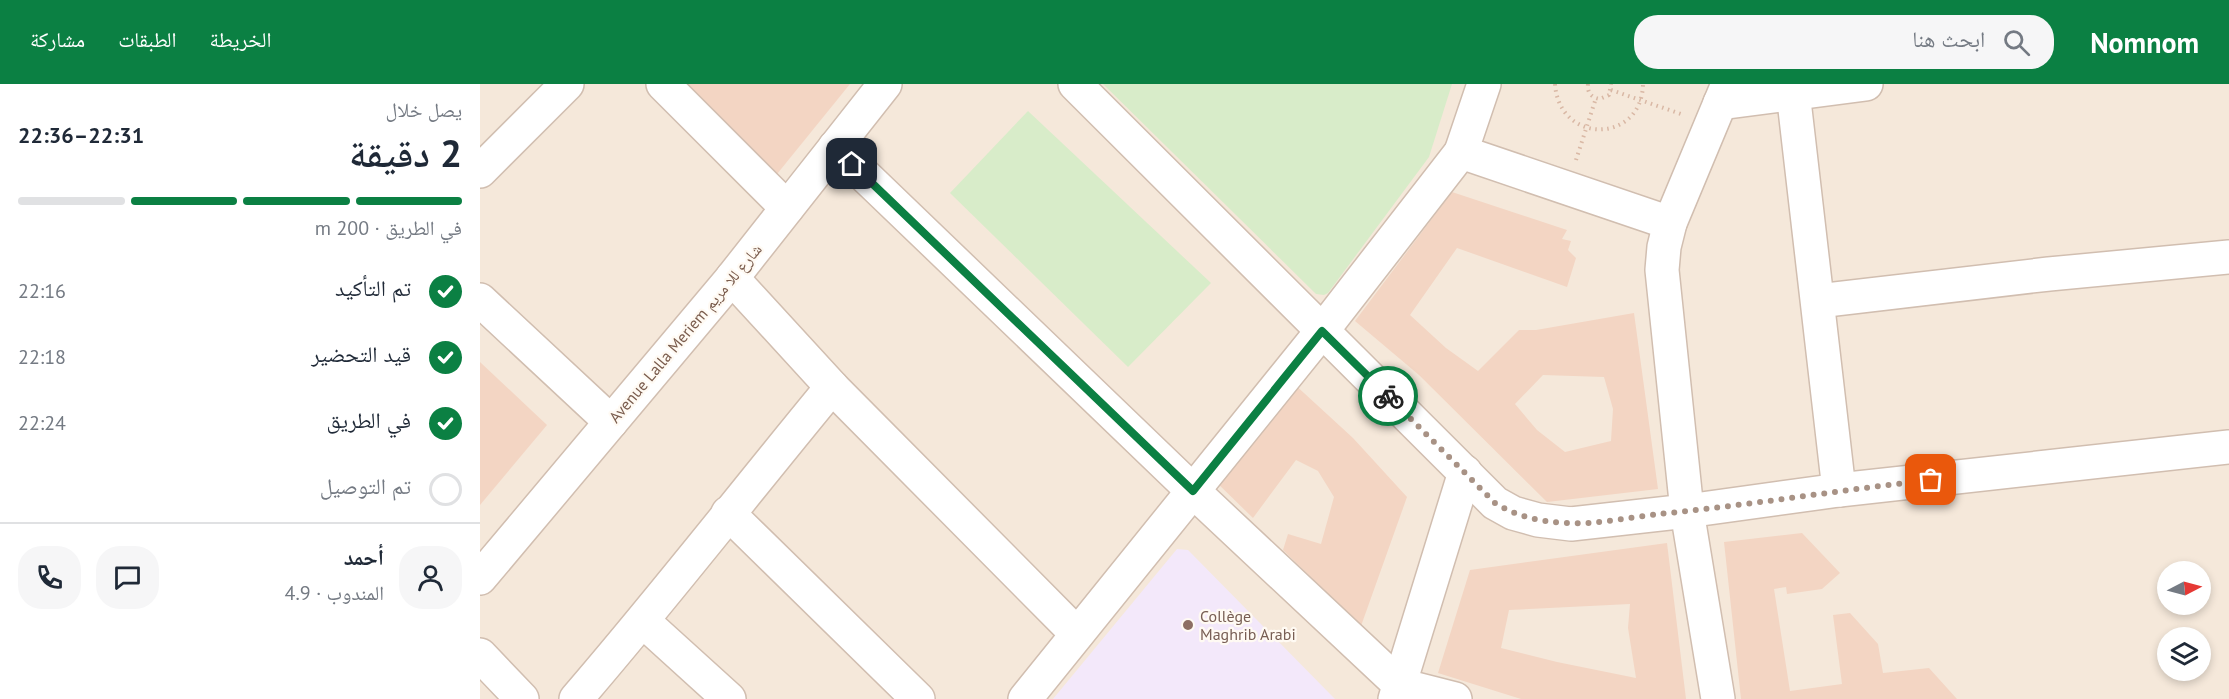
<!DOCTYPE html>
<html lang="ar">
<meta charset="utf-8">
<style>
body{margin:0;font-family:"PT Sans","Noto Naskh Arabic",sans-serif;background:#f6f6f7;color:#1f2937;direction:rtl;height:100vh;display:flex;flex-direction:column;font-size:22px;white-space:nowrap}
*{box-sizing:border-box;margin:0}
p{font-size:20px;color:#747a83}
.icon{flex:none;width:33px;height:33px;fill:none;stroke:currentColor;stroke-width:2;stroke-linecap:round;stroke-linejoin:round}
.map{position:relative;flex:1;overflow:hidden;direction:ltr}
.drawer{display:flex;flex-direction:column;background:#fff;width:480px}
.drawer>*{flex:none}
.needle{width:39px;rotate:84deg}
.buttons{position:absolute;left:1677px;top:477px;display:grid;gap:12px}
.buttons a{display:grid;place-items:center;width:54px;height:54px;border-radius:50%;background:#fff;box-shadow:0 3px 9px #0003;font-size:30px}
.pin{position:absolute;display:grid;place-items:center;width:51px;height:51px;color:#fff;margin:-26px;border-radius:12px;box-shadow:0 3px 9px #0006}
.courier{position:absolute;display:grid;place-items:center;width:60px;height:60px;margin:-30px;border:4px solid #0b8043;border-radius:50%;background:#fff;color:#222;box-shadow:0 2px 8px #0007}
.summary em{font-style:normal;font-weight:600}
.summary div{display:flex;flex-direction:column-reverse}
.summary{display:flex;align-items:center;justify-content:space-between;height:102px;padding:0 18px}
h1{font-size:39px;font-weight:600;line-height:45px}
.bar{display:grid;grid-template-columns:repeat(4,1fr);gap:9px 6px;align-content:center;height:72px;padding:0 18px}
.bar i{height:8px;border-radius:4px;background:#e0e1e3}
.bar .selected{background:#0b8043}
.bar p{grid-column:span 4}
.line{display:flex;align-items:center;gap:15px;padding:0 18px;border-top:2px solid #e0e1e3}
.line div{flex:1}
.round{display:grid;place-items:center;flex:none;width:63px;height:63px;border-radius:24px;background:#f6f6f7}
ol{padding:0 18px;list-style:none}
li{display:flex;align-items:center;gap:18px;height:66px}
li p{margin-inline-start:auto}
li .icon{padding:6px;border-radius:50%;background:#0b8043;color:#fff;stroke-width:4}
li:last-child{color:#747a83}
li i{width:33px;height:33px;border:3px solid #e0e1e3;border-radius:50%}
header{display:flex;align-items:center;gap:36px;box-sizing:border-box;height:84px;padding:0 30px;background:#0b8043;color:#fff}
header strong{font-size:28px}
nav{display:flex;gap:33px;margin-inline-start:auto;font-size:21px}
.search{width:420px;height:54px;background:#f6f6f7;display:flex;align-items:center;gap:15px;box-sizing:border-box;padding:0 21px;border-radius:24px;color:#747a83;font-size:22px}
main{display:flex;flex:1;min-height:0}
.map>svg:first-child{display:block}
.residential{fill:#f5e8da;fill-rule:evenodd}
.education{fill:#f3e8fa}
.green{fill:#d8ecc9}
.building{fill:#f3d5c3;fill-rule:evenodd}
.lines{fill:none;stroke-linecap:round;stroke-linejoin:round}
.minor-casing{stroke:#d1beb0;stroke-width:36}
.path{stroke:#d9b8a5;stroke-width:4;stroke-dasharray:1.5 4.5;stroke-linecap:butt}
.minor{stroke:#fff;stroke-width:33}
.done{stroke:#a89285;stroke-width:6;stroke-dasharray:0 10.8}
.route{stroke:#0b8043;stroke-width:8}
.education-dot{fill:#8d6e63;stroke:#fffaf3;stroke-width:2}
.labels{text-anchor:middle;stroke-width:4.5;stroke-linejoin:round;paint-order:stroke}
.street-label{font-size:16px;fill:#7a5c4d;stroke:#fffaf3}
.education-label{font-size:16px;fill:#785e54;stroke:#fffaf3;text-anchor:start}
</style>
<header>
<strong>Nomnom</strong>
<div class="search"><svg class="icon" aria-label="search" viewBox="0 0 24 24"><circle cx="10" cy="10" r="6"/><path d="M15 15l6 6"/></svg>ابحث هنا</div>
<nav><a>الخريطة</a><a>الطبقات</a><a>مشاركة</a></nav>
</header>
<main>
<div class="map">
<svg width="1749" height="615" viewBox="0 0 1749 615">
<rect width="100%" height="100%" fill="#fdf6ec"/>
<path class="residential" d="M0 0H1749V615H0ZM1688 488H1720V520H1688ZM1688 554H1720V586H1688Z"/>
<polygon class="education" points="697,465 708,466 855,615 573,615"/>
<g class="green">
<polygon points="623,0 972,0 949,73 848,209 844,211 836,210"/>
<polygon points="548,27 731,199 648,283 470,109"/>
</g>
<g class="building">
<polygon points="192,0 370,0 293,95"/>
<path d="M972 108 1087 146 1082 155 1091 157 1088 166 1096 174 1087 203 977 164 930 231 966 264 998 287 1039 246H1056L1154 229 1178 405 1067 418 939 291 875 237ZM1063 291 1124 293 1133 325 1131 357 1085 368 1057 346 1035 320Z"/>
<polygon points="0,278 67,341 0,421"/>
<polygon points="812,298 873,354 927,413 881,542 803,466 808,450 841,460 854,413 838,387 816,376 773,434 731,393"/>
<polygon points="1322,449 1360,489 1342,505 1307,510 1306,503 1294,505 1310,607 1362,600 1353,531 1370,529 1398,560 1403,589 1449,584 1477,615 1261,615 1244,458"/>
<path d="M1187 459 1206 615H1041L958 589 990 486ZM1150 520 1148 544 1156 594 1077 578 1021 564 1029 526Z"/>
</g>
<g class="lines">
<defs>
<g id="minor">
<polyline points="183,0 307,124"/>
<polyline points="595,0 1015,419 1033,429 1058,436 1091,440 1207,427 1359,406 1749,363"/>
<polyline points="1004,0 981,68 1190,139"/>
<polyline points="1313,8 1359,406"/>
<polyline points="1240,19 1386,0"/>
<polyline points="355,63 713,407 920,601 975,615"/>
<polyline points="0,87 87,0"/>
<polyline points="0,216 131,338"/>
<polyline points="1338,217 1569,190 1749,173"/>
<polyline points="352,303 597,550"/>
<polyline points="248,429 438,615"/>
<polyline points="0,494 252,194 405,0"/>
<polyline points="163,537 249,615"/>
<polyline points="0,571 42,615"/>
<path d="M96 615C184 513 266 407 352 303L252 194"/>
<polyline points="545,615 842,247 981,68"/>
<polyline points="915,615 985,388"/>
<polyline points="1238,615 1207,427 1182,186 1184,163 1190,139 1248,0"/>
</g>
</defs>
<use href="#minor" class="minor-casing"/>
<g class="path">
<path d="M1075 0C1079 61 1162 60 1163 0"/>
<path d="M1108 0C1107 9 1112 14 1120 15L1129 11 1131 0"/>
<polyline points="1131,6 1204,31"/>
<polyline points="1096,76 1116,14"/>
</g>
<use href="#minor" class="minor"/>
</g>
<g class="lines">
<path class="done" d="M908 312 1015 419C1038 433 1061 438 1088 439 1115 441 1151 433 1179 430 1270 421 1360 406 1451 396"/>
<polyline class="route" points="372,80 713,407 842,247 908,312"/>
</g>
<circle class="education-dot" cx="708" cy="541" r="6"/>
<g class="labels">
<g class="street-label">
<text transform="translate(205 249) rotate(-50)" y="6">Avenue Lalla Meriem شارع للا مريم</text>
</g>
<g class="education-label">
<text x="720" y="538">Collège<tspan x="720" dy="18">Maghrib Arabi</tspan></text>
</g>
</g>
</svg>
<div class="buttons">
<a><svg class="needle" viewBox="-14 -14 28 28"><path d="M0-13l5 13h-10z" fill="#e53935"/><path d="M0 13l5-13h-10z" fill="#747a83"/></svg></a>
<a><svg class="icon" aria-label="layers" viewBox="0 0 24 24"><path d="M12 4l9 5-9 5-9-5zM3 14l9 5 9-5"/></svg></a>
</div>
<div class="pin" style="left:1451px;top:396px;background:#ea580c"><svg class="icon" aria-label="bag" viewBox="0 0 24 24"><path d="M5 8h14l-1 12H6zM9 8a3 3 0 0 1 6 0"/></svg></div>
<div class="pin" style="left:372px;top:80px;background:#1f2937"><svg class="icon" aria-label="home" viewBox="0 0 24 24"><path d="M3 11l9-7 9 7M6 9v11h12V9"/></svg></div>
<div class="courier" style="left:908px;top:312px"><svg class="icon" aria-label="bike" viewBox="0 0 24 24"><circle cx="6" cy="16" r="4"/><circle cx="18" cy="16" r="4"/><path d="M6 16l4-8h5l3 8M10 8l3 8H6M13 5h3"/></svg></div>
</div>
<section class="drawer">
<div class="summary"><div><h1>2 دقيقة</h1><p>يصل خلال</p></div><em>22:31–22:36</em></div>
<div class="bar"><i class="selected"></i><i class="selected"></i><i class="selected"></i><i></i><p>في الطريق · 200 m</p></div>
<ol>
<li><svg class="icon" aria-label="check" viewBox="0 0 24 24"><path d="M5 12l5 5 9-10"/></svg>تم التأكيد<p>22:16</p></li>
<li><svg class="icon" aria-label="check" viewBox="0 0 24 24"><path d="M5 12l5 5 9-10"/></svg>قيد التحضير<p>22:18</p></li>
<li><svg class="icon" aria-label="check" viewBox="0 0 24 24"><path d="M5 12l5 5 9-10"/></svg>في الطريق<p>22:24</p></li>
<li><i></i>تم التوصيل</li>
</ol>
<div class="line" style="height:108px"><a class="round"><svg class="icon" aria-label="person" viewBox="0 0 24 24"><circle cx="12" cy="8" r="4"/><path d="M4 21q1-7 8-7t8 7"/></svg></a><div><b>أحمد</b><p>المندوب · 4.9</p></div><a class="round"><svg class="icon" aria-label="chat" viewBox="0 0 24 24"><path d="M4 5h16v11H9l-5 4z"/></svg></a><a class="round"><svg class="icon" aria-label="phone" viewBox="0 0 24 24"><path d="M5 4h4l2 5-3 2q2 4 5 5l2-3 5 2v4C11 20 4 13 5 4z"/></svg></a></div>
</section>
</main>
